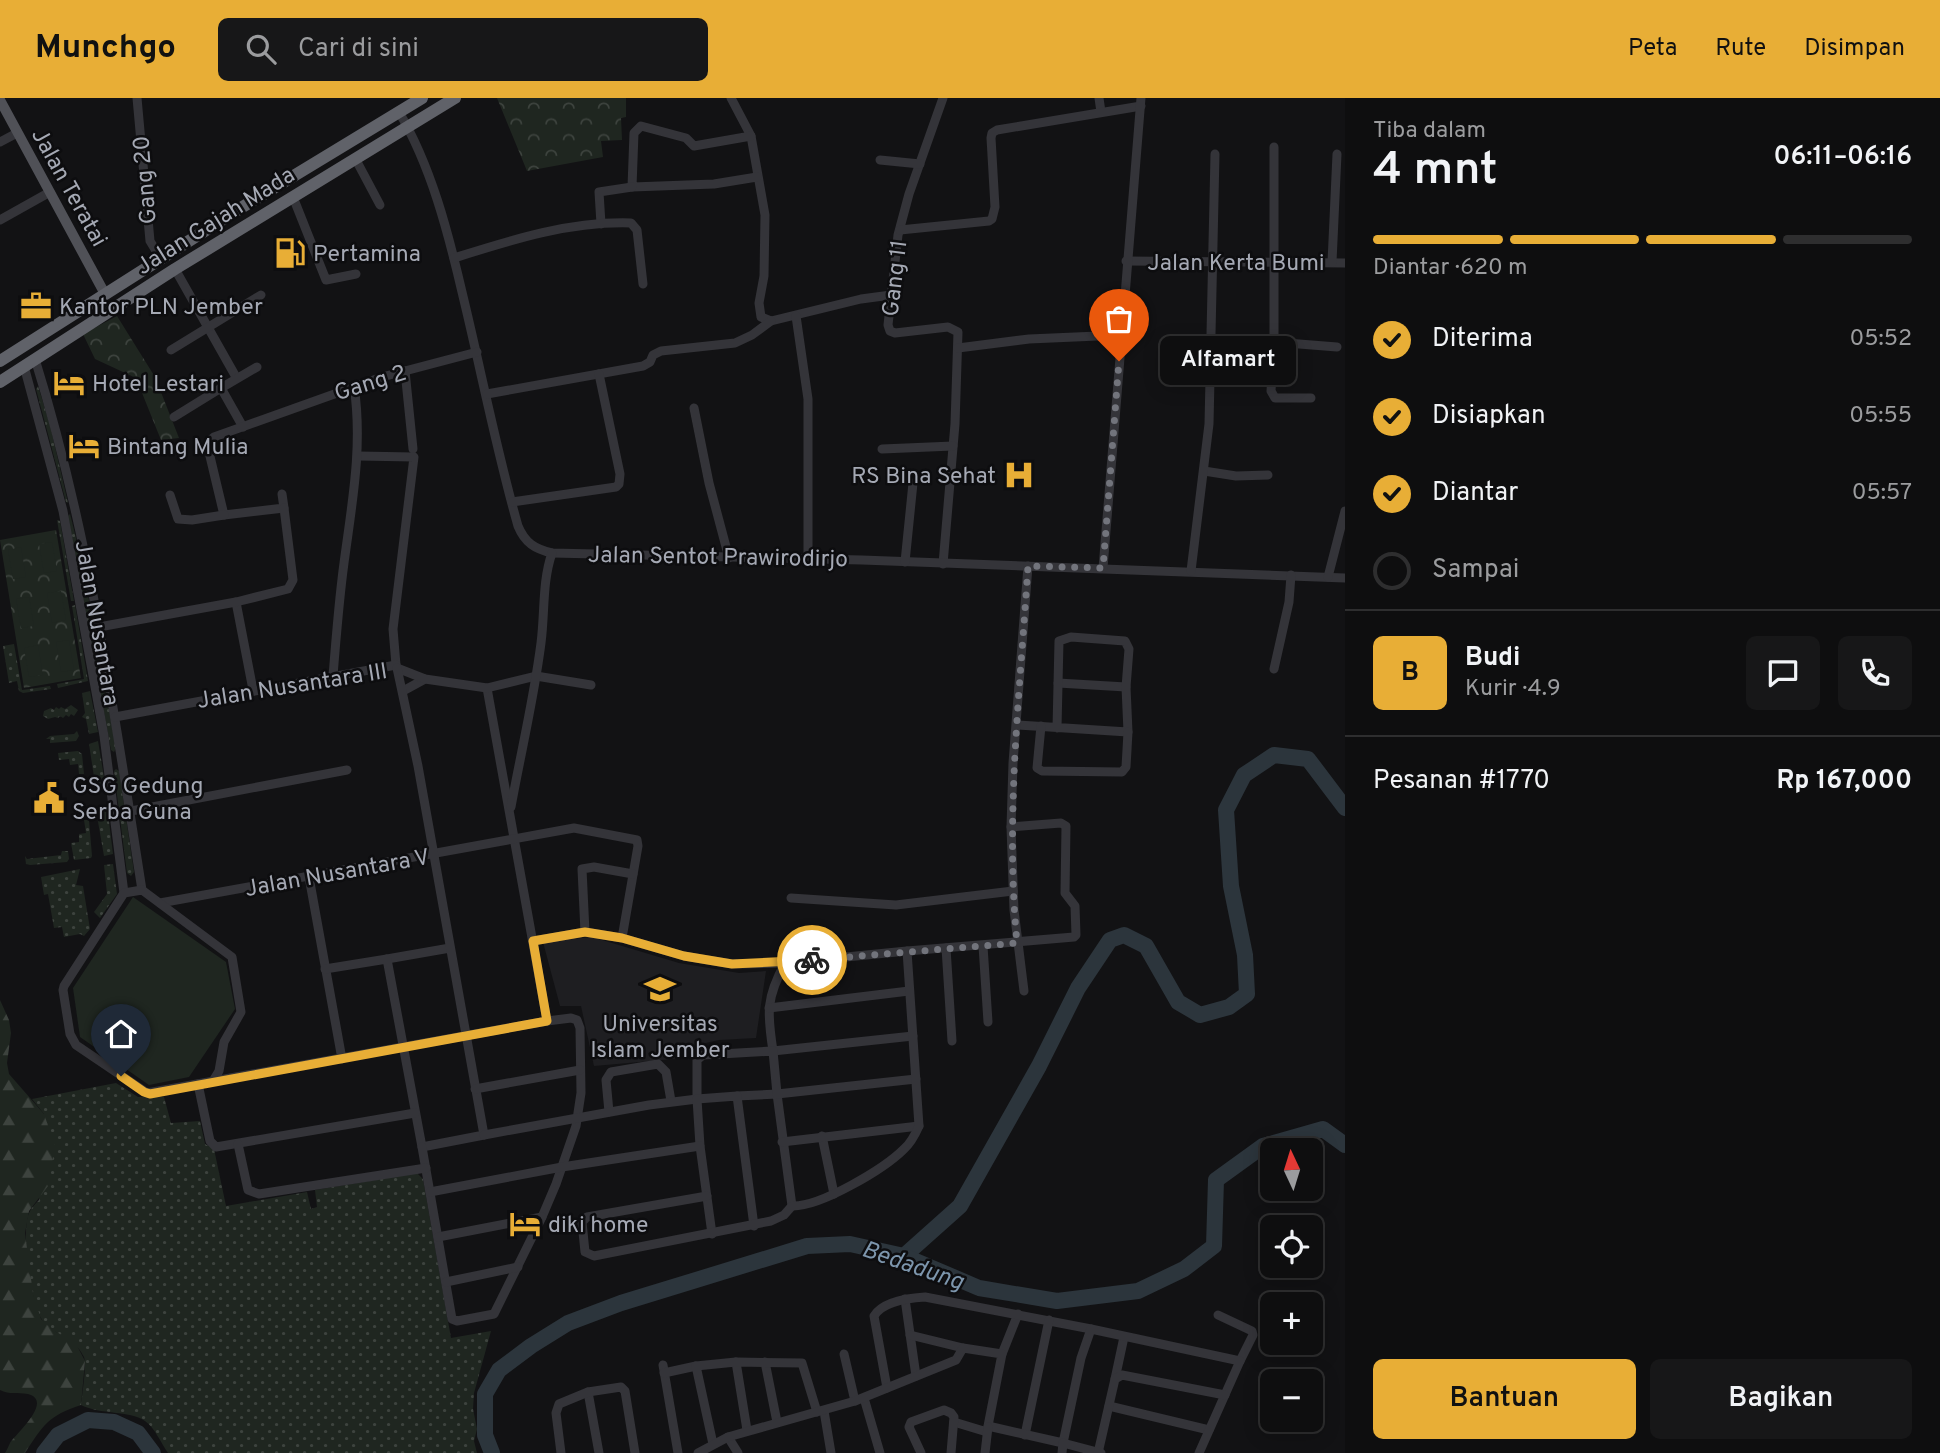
<!DOCTYPE html>
<html lang="id">
<meta charset="utf-8">
<style>
body{margin:0;font-family:Overpass,sans-serif;background:#171718;color:#f1f3f6;height:100vh;display:flex;flex-direction:column;font-size:26px;white-space:nowrap}
*{box-sizing:border-box;margin:0}
p{font-size:23px;color:#9b9c9e}
.icon{flex:none;width:38px;height:38px;fill:none;stroke:currentColor;stroke-width:2;stroke-linecap:round;stroke-linejoin:round}
.map{position:relative;flex:1;overflow:hidden}
.drawer{display:flex;flex-direction:column;background:#0e0e0f;width:595px}
.drawer>*{flex:none}
.needle{width:46px;rotate:356deg}
.controls{position:absolute;left:1260px;top:1040px;display:grid;gap:14px}
.controls a{display:grid;place-items:center;width:63px;height:63px;border-radius:10px;background:#0e0e0f;box-shadow:0 4px 18px #0003,0 0 0 2px #2e2e2f;font-size:35px}
.pin{position:absolute;display:grid;place-items:center;width:60px;height:60px;color:#fff;margin:-72px -30px;border-radius:50% 50% 50% 0;rotate:-45deg;box-shadow:0 0 7px #0007}
.pin .icon{rotate:45deg}
.courier{position:absolute;display:grid;place-items:center;width:70px;height:70px;margin:-35px;border:5px solid #e8ae36;border-radius:50%;background:#fff;color:#222;box-shadow:0 2px 9px #0007}
.bubble{position:absolute;height:49px;border-radius:10px;background:#0e0e0f;box-shadow:0 4px 18px #0003,0 0 0 2px #2e2e2f;font-size:23px;font-weight:600;line-height:49px;text-align:center}
.head em{font-style:normal;font-weight:600}
.head div{display:flex;flex-direction:column-reverse}
.head{display:flex;align-items:center;justify-content:space-between;height:119px;padding:0 28px}
h1{font-size:46px;font-weight:600;line-height:52px}
.bar{display:grid;grid-template-columns:repeat(4,1fr);gap:10px 7px;align-content:center;height:84px;padding:0 28px}
.bar i{height:9px;border-radius:5px;background:#2e2e2f}
.bar .current{background:#e8ae36}
.bar p{grid-column:span 4}
.line{display:flex;align-items:center;gap:18px;padding:0 28px;border-top:2px solid #2e2e2f}
.line div{flex:1}
.round{display:grid;place-items:center;flex:none;width:74px;height:74px;border-radius:10px;background:#171718}
ol{padding:0 28px;list-style:none}
li{display:flex;align-items:center;gap:21px;height:77px}
li p{margin-inline-start:auto}
li .icon{padding:7px;border-radius:50%;background:#e8ae36;color:#111;stroke-width:4}
li:last-child{color:#9b9c9e}
li i{width:38px;height:38px;border:4px solid #2e2e2f;border-radius:50%}
.primary-button{display:flex;gap:14px;margin-top:auto;padding:14px 28px}
.primary-button a{flex:1;height:80px;border-radius:10px;background:#e8ae36;color:#111;font-size:28px;font-weight:600;line-height:80px;text-align:center}
.primary-button a+a{background:#171718;color:#f1f3f6}
header{display:flex;align-items:center;gap:42px;box-sizing:border-box;height:98px;padding:0 35px;background:#e8ae36;color:#111}
header strong{font-size:33px}
nav{display:flex;gap:38px;margin-inline-start:auto;font-size:24px}
.search{width:490px;height:63px;background:#171718;display:flex;align-items:center;gap:18px;box-sizing:border-box;padding:0 24px;border-radius:10px;color:#9b9c9e;font-size:26px}
main{display:flex;flex:1;min-height:0}
.map>svg:first-child{display:block}
.built{fill:#1e1e21}
.grass{fill:url(#grass-dots)}
.forest{fill:url(#forest-firs)}
.park{fill:url(#park-crowns)}
.pitch{fill:#1f2620}
.lines{fill:none;stroke-linecap:round;stroke-linejoin:round}
.river{stroke:#2c353c;stroke-width:16}
.minor{stroke:#343439;stroke-width:9}
.major{stroke:#505157;stroke-width:10}
.highway{stroke:#606269;stroke-width:12}
.done{stroke:#72747c;stroke-width:7;stroke-dasharray:0 12.6}
.route{stroke:#e8ae36;stroke-width:9}
.labels{text-anchor:middle;stroke-width:5;stroke-linejoin:round;paint-order:stroke}
.street-label{font-size:23px;fill:#a5a9b4;stroke:#0d0d0f}
.poi-label{font-size:23px;fill:#a5a9b4;stroke:#0d0d0f;text-anchor:start}
.water-label{font-size:24px;font-style:italic;fill:#7d96ad;stroke:#0d0d0f}
</style>
<header>
<strong>Munchgo</strong>
<div class="search"><svg class="icon" aria-label="search" viewBox="0 0 24 24"><circle cx="10" cy="10" r="6"/><path d="M15 15l6 6"/></svg>Cari di sini</div>
<nav><a>Peta</a><a>Rute</a><a>Disimpan</a></nav>
</header>
<main>
<div class="map">
<svg width="1345" height="1355" viewBox="0 0 1345 1355">
<defs>
<pattern id="grass-dots" width="8" height="8" patternUnits="userSpaceOnUse" patternTransform="scale(1.75)"><rect width="8" height="8" fill="#1f2620"/><path d="M2 2h.1M6 6h.1" fill="none" stroke="#3d433e" stroke-width="1.8" stroke-linecap="round"/></pattern>
<pattern id="forest-firs" width="22" height="20" patternUnits="userSpaceOnUse" patternTransform="scale(1.75)"><rect width="22" height="20" fill="#1f2620"/><path d="M5 1l3.5 6h-7zM16 11l3.5 6h-7z" fill="#3d433e"/></pattern>
<pattern id="park-crowns" width="20" height="18" patternUnits="userSpaceOnUse" patternTransform="scale(1.75)"><rect width="20" height="18" fill="#1f2620"/><path d="M2 6a3 3 0 1 1 6 0M12 15a3 3 0 1 1 6 0" fill="none" stroke="#3d433e"/></pattern>
</defs>
<rect width="100%" height="100%" fill="#121214"/>
<polygon class="built" points="592,839 679,865 739,875 766,873 756,940 719,942 688,949 674,961 594,968 581,908 560,908 543,844"/>
<g class="grass">
<polygon points="38,288 50,327 68,405 66,404 36,291"/>
<polygon points="70,416 82,464 116,650 114,654 111,652 68,418"/>
<polygon points="57,422 60,423 74,503 71,503"/>
<polygon points="75,507 88,583 58,590 57,586 84,581 72,508"/>
<polygon points="14,546 22,592 50,588 51,591 23,595 19,593 17,583 9,585 3,548"/>
<polygon points="90,593 98,634 89,636 86,621 82,619 85,615 82,595"/>
<polygon points="71,607 78,612 74,618 71,616 69,619 66,617 63,620 60,618 58,620 55,619 48,621 43,618 44,613 51,610 54,612 56,609 59,611 61,609 65,611"/>
<polygon points="77,633 79,638 76,643 50,645 50,641 46,641 50,638 74,636"/>
<polygon points="98,643 106,691 96,692 89,646"/>
<polygon points="78,653 82,656 84,676 79,676 78,666 70,667 69,661 59,662 58,655"/>
<polygon points="116,671 119,673 134,774 131,778 127,775 114,673"/>
<polygon points="107,707 113,756 104,758 97,718 99,718 98,708"/>
<polygon points="84,722 89,722 92,758 91,760 74,762 71,745 79,744 79,736 86,735"/>
<polygon points="62,753 68,753 69,761 67,764 30,767 26,766 25,758 27,761 61,757"/>
<polygon points="113,766 117,796 100,820 94,814 107,796 104,767"/>
<polygon points="80,771 76,787 83,788 90,831 84,838 80,836 64,839 62,829 54,830 48,796 44,797 41,779"/>
<path d="M116 985 138 999H164L171 1025 200 1023 205 1046 214 1051 226 1108 307 1094 311 1111 317 1109 315 1092 417 1075 423 1081 451 1240 491 1233 474 1295 473 1311 477 1331 474 1343 477 1355H168C161 1345 155 1330 145 1323 129 1312 101 1317 81 1307 82 1296 87 1267 84 1259 73 1236 51 1238 41 1220 30 1202 21 1134 29 1115 31 1110 35 1106 39 1102L44 1016 32 1001Z"/>
</g>
<path class="forest" d="M0 902 9 922 11 935 7 965 9 976 44 1016 55 1048 48 1088 29 1113 25 1135 33 1196 41 1221 56 1234 75 1244 85 1263 81 1307C48 1318 44 1326 25 1355H5C6 1354 10 1345 10 1345 16 1336 54 1303 28 1296 18 1294 10 1297 0 1292Z"/>
<g class="park">
<polygon points="497,0 626,0 626,19 621,20 622,42 601,43 603,59 527,73"/>
<polygon points="117,218 155,279 179,340 161,342 136,280 95,261 83,236"/>
<polygon points="56,432 81,580 24,590 0,442"/>
</g>
<g class="pitch">
<polygon points="52,444 57,473 44,475 39,446"/>
<polygon points="21,449 26,479 13,481 8,452"/>
<polygon points="61,493 66,522 52,525 47,495"/>
<polygon points="29,499 34,528 21,530 16,501"/>
<polygon points="69,542 74,572 61,574 56,544"/>
<polygon points="38,547 43,577 29,579 24,550"/>
<polygon points="133,799 226,864 235,911 189,979 149,987 80,939 73,890"/>
</g>
<g class="lines">
<g class="river">
<polyline points="904,1158 960,1108 1039,968 1078,890 1110,842 1124,837 1146,848 1178,904 1200,917 1229,909 1247,896 1245,857 1231,788 1226,712 1244,677 1274,657 1308,661 1345,710"/>
<polyline points="44,1355 58,1337 88,1322 114,1324 138,1335 153,1355"/>
<polyline points="492,1355 485,1337 485,1296 499,1272 531,1248 568,1225 621,1205 807,1148 850,1146 904,1158 979,1190 1057,1203 1138,1193 1184,1171 1214,1148 1216,1082 1263,1048 1323,1031 1345,1047"/>
</g>
<g class="minor">
<polyline points="137,0 150,143 161,161"/>
<polyline points="731,0 751,38 765,117 764,178 759,205 761,219 771,223 861,201 891,197"/>
<polyline points="943,0 909,96 898,137 888,227 890,233 895,235 948,229 958,234 955,326 943,466"/>
<polyline points="1099,0 1101,14"/>
<path d="M399 14C431 68 448 134 462 194 481 272 496 351 518 428 525 445 535 451 552 455L862 462 1345 480"/>
<polyline points="751,38 694,48 686,40 641,28 634,35 632,89 714,86 757,79"/>
<polyline points="0,44 17,35"/>
<polyline points="1274,49 1274,244 1271,293 1275,300 1311,300"/>
<polyline points="355,60 380,107"/>
<polyline points="880,62 920,66"/>
<polyline points="293,99 326,182 356,176"/>
<polyline points="0,122 50,94"/>
<polyline points="601,126 599,94 632,89"/>
<polyline points="900,132 989,123 992,121 995,109 991,40 992,35 997,32 1141,8"/>
<path d="M454 160C511 142 570 123 631 125L637 132 643 186"/>
<polyline points="1126,163 1345,165"/>
<polyline points="1332,164 1337,56"/>
<polyline points="175,171 236,279"/>
<polyline points="796,218 808,301 808,461"/>
<polyline points="1274,244 1337,249"/>
<polyline points="958,250 1029,241 1121,237"/>
<polyline points="171,252 261,197"/>
<path d="M35 261C89 434 114 614 142 792"/>
<polyline points="24,268 63,413 104,638 124,795"/>
<polyline points="405,273 413,351"/>
<polyline points="487,296 643,268 650,264 653,257 661,253 735,245 752,237 771,223"/>
<polyline points="694,310 709,385 729,460"/>
<polyline points="174,319 221,290"/>
<polyline points="243,329 221,290 257,269"/>
<polyline points="882,351 953,348"/>
<polyline points="358,358 414,359 393,531 396,567"/>
<polyline points="1204,373 1236,378 1268,377"/>
<polyline points="282,396 284,410 224,417 208,350 209,343 214,339 382,279 477,254"/>
<polyline points="170,397 178,421 192,422 224,417"/>
<polyline points="512,404 616,389 619,386 620,376 599,276"/>
<polyline points="905,464 913,385"/>
<polyline points="1103,470 1141,0"/>
<polyline points="1191,473 1209,326 1215,56"/>
<polyline points="1328,479 1345,413"/>
<polyline points="236,504 253,592"/>
<polyline points="99,529 236,504 288,491 293,482 284,410"/>
<polyline points="1274,571 1289,504 1291,477"/>
<path d="M333 578C336 540 339 502 344 465 352 405 363 348 354 288"/>
<polyline points="1058,585 1126,589"/>
<polyline points="487,590 547,923"/>
<polyline points="403,593 425,581"/>
<polyline points="115,619 396,567 397,570 425,581 487,590 536,578 591,587"/>
<polyline points="1018,627 1128,634 1126,589 1129,551 1125,543 1071,539 1059,543 1057,630"/>
<polyline points="1041,628 1037,670 1042,673 1122,674 1126,669 1128,634"/>
<path d="M511 709C521 654 534 600 541 545 545 514 542 484 552 455"/>
<polyline points="131,713 347,672"/>
<polyline points="309,779 342,961"/>
<polyline points="791,800 896,807 1013,793"/>
<polyline points="160,805 574,730 637,742 638,748 622,840"/>
<polyline points="585,834 582,771 594,769 633,776"/>
<polyline points="533,843 585,834 622,840 684,858 732,866 785,865"/>
<polyline points="983,848 988,924"/>
<polyline points="946,850 952,943"/>
<path d="M907 853 785 865C766 900 767 914 773 953L913 938"/>
<polyline points="387,861 450,850"/>
<polyline points="325,871 387,861 422,1049 484,1037 418,668 397,570"/>
<polyline points="1024,893 1014,812 1011,729 1013,665 1028,468"/>
<polyline points="769,910 909,893"/>
<polyline points="213,983 219,973 224,944 241,914 232,859 142,792 124,795 64,888 63,892 70,936 76,947 147,995 547,923 571,920 577,922 580,930 581,995 576,1028 556,1086 542,1119 494,1216 457,1223 452,1221 422,1049"/>
<polyline points="198,986 210,1043 216,1049 415,1015"/>
<polyline points="475,991 580,972"/>
<polyline points="737,998 777,996 792,1108"/>
<polyline points="609,1014 606,982 611,974 658,966 666,974 671,1003"/>
<polyline points="484,1037 649,1007 697,1001 697,962 703,957 773,953 777,996 916,981"/>
<polyline points="822,1038 834,1096"/>
<polyline points="782,1044 919,1028"/>
<polyline points="238,1046 248,1092 259,1096 426,1070"/>
<polyline points="700,1048 697,1001 737,998 754,1128"/>
<polyline points="430,1094 562,1069 700,1048 712,1136"/>
<path d="M707 1098 587 1119 582 1124 585 1154 594 1158 771 1123 784 1117 792 1108C820 1109 884 1071 904 1051 911 1045 915 1037 919 1028L907 853 1074 839 1076 837 1075 808 1065 795 1066 728 1061 725 1011 729"/>
<polyline points="438,1139 542,1119"/>
<polyline points="446,1184 518,1169"/>
<polyline points="905,1201 916,1278"/>
<polyline points="1218,1217 1252,1233 1253,1237 1240,1263"/>
<polyline points="910,1237 963,1250"/>
<polyline points="844,1256 855,1303"/>
<polyline points="1002,1256 1018,1216"/>
<polyline points="736,1264 747,1332"/>
<polyline points="765,1264 777,1324"/>
<polyline points="663,1267 678,1355"/>
<polyline points="664,1275 696,1268"/>
<polyline points="1115,1281 1124,1239"/>
<path d="M887 1290 874 1218C883 1203 909 1200 925 1199L1091 1231"/>
<polyline points="588,1294 599,1355"/>
<polyline points="864,1300 880,1355"/>
<polyline points="1109,1308 1209,1332"/>
<polyline points="824,1313 831,1355"/>
<polyline points="954,1324 987,1334"/>
<polyline points="1025,1337 1049,1222"/>
<polyline points="728,1339 738,1355"/>
<polyline points="713,1346 696,1268 736,1264 802,1265 817,1314"/>
<polyline points="561,1355 556,1315 559,1306 588,1294 621,1289 625,1293 635,1355"/>
<polyline points="698,1355 728,1339 855,1303 956,1262 963,1250 1002,1256 988,1328 1063,1345 1081,1260 1091,1231 1240,1263 1199,1355"/>
<polyline points="921,1355 909,1329 911,1324 944,1312 951,1315 954,1319 951,1355"/>
<polyline points="985,1355 988,1329"/>
<polyline points="1062,1355 1063,1345 1101,1355"/>
<polyline points="1098,1355 1115,1281 1122,1277 1225,1297"/>
</g>
<polyline class="major" points="0,2 105,196"/>
<g class="highway">
<polyline points="0,263 244,108 422,0"/>
<polyline points="0,284 175,171 455,0"/>
</g>
</g>
<g class="lines">
<path class="done" d="M812 862 1017 845C1005 719 1020 594 1028 468L1103 470 1119 263"/>
<polyline class="route" points="121,978 144,994 150,996 547,923 533,843 585,834 622,840 684,858 732,866 812,862"/>
</g>
<defs>
<symbol id="fuel-bare" viewBox="-9 -9 18 18"><path d="M-5.5-6h7V0h2V4h1.3V-2.5L3-4.5l.8-.8L6-3V5H2.5V1h-1V6h-7ZM-4.2-4.7v3.2H.2V-4.7Z" fill="#e8ae36" stroke="#0d0d0f" stroke-width="2.5" paint-order="stroke"/></symbol>
<symbol id="office-bare" viewBox="-9 -9 18 18"><path d="M-6-3h4V-5.5h4V-3h4V5H-6ZM-1-4.5V-3h2v-1.5ZM-6 0V1H6V0Z" fill="#e8ae36" stroke="#0d0d0f" stroke-width="2.5" paint-order="stroke"/></symbol>
<symbol id="hotel-bare" viewBox="-9 -9 18 18"><path d="M-6-4.5h1.5V1H6V5H4.5V3h-9V5H-6ZM-4 0a1.8 1.8 0 1 1 3.6 0ZM.5 0V-2.5h3Q6-2.5 6 0Z" fill="#e8ae36" stroke="#0d0d0f" stroke-width="2.5" paint-order="stroke"/></symbol>
<symbol id="hospital-bare" viewBox="-9 -9 18 18"><path d="M-5-5h3v3.5h4V-5h3V5h-3V1.5h-4V5h-3Z" fill="#e8ae36" stroke="#0d0d0f" stroke-width="2.5" paint-order="stroke"/></symbol>
<symbol id="civic-bare" viewBox="-9 -9 18 18"><path d="M-.6-6.5H3V-4.5H.6V-3L4-1V1h2V6H-6V1h2V-1L-.6-3ZM-1.2 2.5V6h2.4V2.5Z" fill="#e8ae36" stroke="#0d0d0f" stroke-width="2.5" paint-order="stroke"/></symbol>
<symbol id="university-bare" viewBox="-9 -9 18 18"><path d="M0-5L7-2L0 1L-7-2ZM-4 1L0 2.5L4 1V4Q0 6-4 4Z" fill="#e8ae36" stroke="#0d0d0f" stroke-width="2.5" paint-order="stroke"/></symbol>
</defs>
<g fill-rule="evenodd">
<use href="#fuel-bare" x="268" y="133" width="44" height="44"/>
<use href="#office-bare" x="14" y="186" width="44" height="44"/>
<use href="#hotel-bare" x="47" y="263" width="44" height="44"/>
<use href="#hotel-bare" x="62" y="326" width="44" height="44"/>
<use href="#hospital-bare" x="997" y="355" width="44" height="44"/>
<use href="#civic-bare" x="27" y="678" width="44" height="44"/>
<use href="#university-bare" x="638" y="869" width="44" height="44"/>
<use href="#hotel-bare" x="503" y="1104" width="44" height="44"/>
</g>
<g class="labels">
<g class="street-label">
<text transform="translate(144 82) rotate(-95)" y="8">Gang 20</text>
<text transform="translate(70 89) rotate(61)" y="8">Jalan Teratai</text>
<text transform="translate(215 122) rotate(-32)" y="8">Jalan Gajah Mada</text>
<text x="1236" y="172">Jalan Kerta Bumi</text>
<text transform="translate(894 180) rotate(-83)" y="8">Gang 11</text>
<text transform="translate(370 284) rotate(-17)" y="8">Gang 2</text>
<text transform="translate(718 458) rotate(1)" y="8">Jalan Sentot Prawirodirjo</text>
<text transform="translate(98 525) rotate(80)" y="8">Jalan Nusantara</text>
<text transform="translate(292 587) rotate(-9)" y="8">Jalan Nusantara III</text>
<text transform="translate(337 774) rotate(-10)" y="8">Jalan Nusantara V</text>
</g>
<g class="poi-label">
<text x="313" y="163">Pertamina</text>
<text x="59" y="216">Kantor PLN Jember</text>
<text x="92" y="293">Hotel Lestari</text>
<text x="107" y="356">Bintang Mulia</text>
<text x="996" y="385" text-anchor="end">RS Bina Sehat</text>
<text x="72" y="695">GSG Gedung<tspan x="72" dy="26">Serba Guna</tspan></text>
<text x="660" y="933" text-anchor="middle">Universitas<tspan x="660" dy="26">Islam Jember</tspan></text>
<text x="548" y="1134">diki home</text>
</g>
<g class="water-label">
<text transform="translate(913 1167) rotate(19)" y="8">Bedadung</text>
</g>
</g>
</svg>
<div class="controls">
<a><svg class="needle" viewBox="-14 -14 28 28"><path d="M0-13l5 13h-10z" fill="#e53935"/><path d="M0 13l5-13h-10z" fill="#9b9c9e"/></svg></a>
<a><svg class="icon" aria-label="locate" viewBox="0 0 24 24"><circle cx="12" cy="12" r="6"/><path d="M12 2v4M12 18v4M2 12h4M18 12h4"/></svg></a>
<a>+</a>
<a>−</a>
</div>
<div class="pin" style="left:1119px;top:263px;background:#ea580c"><svg class="icon" aria-label="bag" viewBox="0 0 24 24"><path d="M5 8h14l-1 12H6zM9 8a3 3 0 0 1 6 0"/></svg></div>
<div class="pin" style="left:121px;top:978px;background:#1f2937"><svg class="icon" aria-label="home" viewBox="0 0 24 24"><path d="M3 11l9-7 9 7M6 9v11h12V9"/></svg></div>
<div class="courier" style="left:812px;top:862px"><svg class="icon" aria-label="bike" viewBox="0 0 24 24"><circle cx="6" cy="16" r="4"/><circle cx="18" cy="16" r="4"/><path d="M6 16l4-8h5l3 8M10 8l3 8H6M13 5h3"/></svg></div>
<div class="bubble" style="left:1160px;top:238px;width:136px">Alfamart</div>
</div>
<section class="drawer">
<div class="head"><div><h1>4 mnt</h1><p>Tiba dalam</p></div><em>06:11–06:16</em></div>
<div class="bar"><i class="current"></i><i class="current"></i><i class="current"></i><i></i><p>Diantar · 620 m</p></div>
<ol>
<li><svg class="icon" aria-label="check" viewBox="0 0 24 24"><path d="M5 12l5 5 9-10"/></svg>Diterima<p>05:52</p></li>
<li><svg class="icon" aria-label="check" viewBox="0 0 24 24"><path d="M5 12l5 5 9-10"/></svg>Disiapkan<p>05:55</p></li>
<li><svg class="icon" aria-label="check" viewBox="0 0 24 24"><path d="M5 12l5 5 9-10"/></svg>Diantar<p>05:57</p></li>
<li><i></i>Sampai</li>
</ol>
<div class="line" style="height:126px"><b class="round" style="background:#e8ae36;color:#111">B</b><div><b>Budi</b><p>Kurir · 4.9</p></div><a class="round"><svg class="icon" aria-label="chat" viewBox="0 0 24 24"><path d="M4 5h16v11H9l-5 4z"/></svg></a><a class="round"><svg class="icon" aria-label="phone" viewBox="0 0 24 24"><path d="M5 4h4l2 5-3 2q2 4 5 5l2-3 5 2v4C11 20 4 13 5 4z"/></svg></a></div>
<div class="line" style="height:91px"><div>Pesanan #1770</div><b>Rp 167,000</b></div>
<div class="primary-button"><a>Bantuan</a><a>Bagikan</a></div>
</section>
</main>
